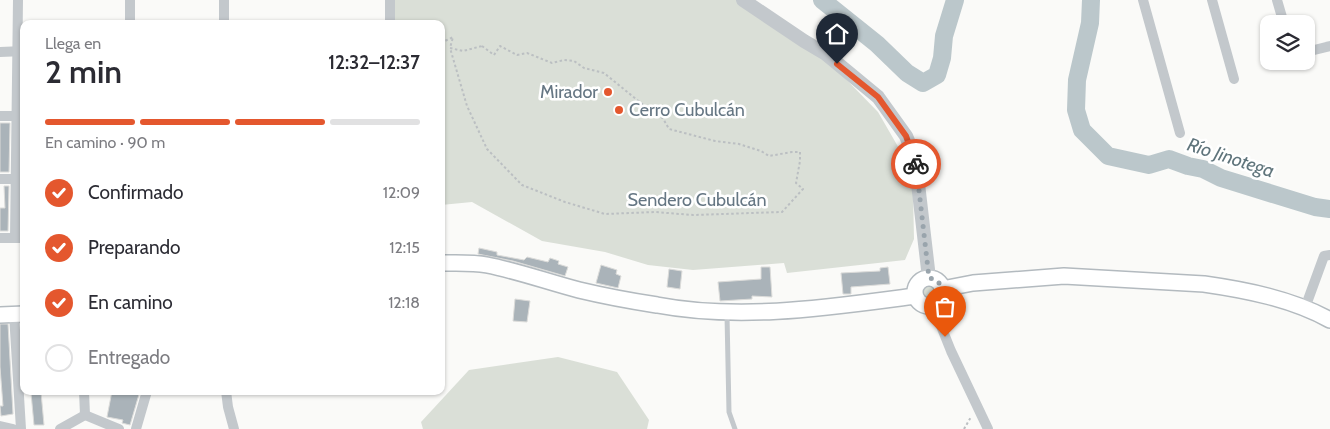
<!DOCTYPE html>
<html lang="es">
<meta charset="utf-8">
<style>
body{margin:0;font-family:Cabin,sans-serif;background:#f7f7f7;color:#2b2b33;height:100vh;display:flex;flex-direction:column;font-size:19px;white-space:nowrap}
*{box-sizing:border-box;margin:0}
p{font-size:16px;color:#7c7c81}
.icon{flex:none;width:28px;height:28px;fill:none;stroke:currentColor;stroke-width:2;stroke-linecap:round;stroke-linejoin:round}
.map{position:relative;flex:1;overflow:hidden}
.sheet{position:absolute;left:20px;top:20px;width:425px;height:375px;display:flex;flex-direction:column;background:#fff;border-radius:10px;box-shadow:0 1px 4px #0004}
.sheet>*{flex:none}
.tools{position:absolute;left:1260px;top:15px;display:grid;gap:10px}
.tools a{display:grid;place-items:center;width:55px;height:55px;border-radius:10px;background:#fff;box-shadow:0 1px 4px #0004;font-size:25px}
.pin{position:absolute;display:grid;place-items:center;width:42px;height:42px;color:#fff;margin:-51px -21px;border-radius:50% 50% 50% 0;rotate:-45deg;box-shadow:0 0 5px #0007}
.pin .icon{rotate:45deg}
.courier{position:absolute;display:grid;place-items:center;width:50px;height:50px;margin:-25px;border:4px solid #e4572e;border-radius:50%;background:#fff;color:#222;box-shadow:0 1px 6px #0007}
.headline em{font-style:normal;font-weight:600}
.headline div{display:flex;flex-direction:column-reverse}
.headline{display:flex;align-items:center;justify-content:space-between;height:85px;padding:0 25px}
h1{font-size:32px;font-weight:600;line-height:38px}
.bar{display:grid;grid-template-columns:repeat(4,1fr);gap:8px 5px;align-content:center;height:60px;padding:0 25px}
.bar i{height:6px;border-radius:4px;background:#e1e1e2}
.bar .current{background:#e4572e}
.bar p{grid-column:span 4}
ol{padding:0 25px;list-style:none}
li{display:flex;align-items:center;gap:15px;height:55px}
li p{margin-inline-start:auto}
li .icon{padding:5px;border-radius:50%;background:#e4572e;color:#fff;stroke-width:4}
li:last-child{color:#7c7c81}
li i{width:28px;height:28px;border:2px solid #e1e1e2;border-radius:50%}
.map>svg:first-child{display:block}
.green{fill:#dadfd7}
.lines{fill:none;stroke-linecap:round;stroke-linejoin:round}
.river{stroke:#bbc7cb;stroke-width:18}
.building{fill:#aab3b9;stroke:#dcdcda}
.secondary-casing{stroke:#b3babf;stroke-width:18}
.path{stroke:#bbbfc2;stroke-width:2;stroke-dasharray:2.5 2.5;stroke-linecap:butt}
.service{stroke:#c3c8cc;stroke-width:5}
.minor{stroke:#c3c8cc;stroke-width:10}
.tertiary{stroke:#c3c8cc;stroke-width:14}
.secondary{stroke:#fff;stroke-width:15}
.done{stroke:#99a4ac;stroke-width:5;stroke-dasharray:0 9}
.route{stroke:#e4572e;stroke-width:6}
.poi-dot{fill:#e4572e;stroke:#fff;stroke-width:2}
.labels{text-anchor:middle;stroke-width:5;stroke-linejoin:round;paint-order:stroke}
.poi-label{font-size:18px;fill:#657683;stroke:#fff;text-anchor:end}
.street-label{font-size:18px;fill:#657683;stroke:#fff}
.water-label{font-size:19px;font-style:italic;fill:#60757c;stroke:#fff}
</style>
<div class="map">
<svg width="1330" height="429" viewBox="0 0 1330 429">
<rect width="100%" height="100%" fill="#fafaf8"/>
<g class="green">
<polygon points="393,0 740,0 837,70 878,112 904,157 913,193 914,239 905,260 787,273 784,263 693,270 648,265 605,252 542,241 472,202 441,205 441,24 393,24"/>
<circle cx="929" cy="292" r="12"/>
<polygon points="558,357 617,372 649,420 647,429 423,429 421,422 469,370"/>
</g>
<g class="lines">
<g class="river">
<polyline points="822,0 877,44 907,73 923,83 937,75 942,58 944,36 955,0"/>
<polyline points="1091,0 1090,23 1077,80 1076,110 1082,130 1108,156 1149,165 1169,159 1188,166 1203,169 1221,178 1315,207 1330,209"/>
</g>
</g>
<g class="building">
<polygon points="0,123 10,123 9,172 0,172"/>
<polygon points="4,186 9,186 8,231 0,231 0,208 5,208"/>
<polygon points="479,248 497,252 497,255 524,260 527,257 548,262 550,258 559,261 558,264 568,267 565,276 513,261 478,254"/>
<polygon points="601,265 617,270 616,274 621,276 618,288 596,283"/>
<polygon points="761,267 770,267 772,297 752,296 752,299 720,301 718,282 761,279"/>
<polygon points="888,267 890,284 851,287 851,294 843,294 841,273 880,271 880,268"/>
<polygon points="669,269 682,271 680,289 667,287"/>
<polygon points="515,299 530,301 527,322 513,321"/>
<polygon points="0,324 8,324 13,414 1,416 0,406 3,406 0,367"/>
<polygon points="112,391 140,391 130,425 122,423 123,420 107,417"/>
<polygon points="41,392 44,425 34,425 31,393"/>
</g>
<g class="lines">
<defs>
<g id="secondary">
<path d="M441 263C456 263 472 262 487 265 518 271 548 282 579 290 604 296 631 301 657 305 742 321 831 307 915 296"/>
<circle cx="929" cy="292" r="14"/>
<path d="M942 289 973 283 1064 276 1204 284C1246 290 1292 299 1330 320"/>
<polyline points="0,315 24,314"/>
</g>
</defs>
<use href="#secondary" class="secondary-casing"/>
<g class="path">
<polyline points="441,43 453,37 450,48"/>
<path d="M482 46 494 55 500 46 517 55 527 53 552 63 564 60 574 61 584 68 604 73 647 108C659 111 663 118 669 129L715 141 739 144 761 151 769 156 792 152H800V161L796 183 803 189 782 212 693 215 655 212 605 214 565 202 522 185 487 149 467 106 450 48 463 51Z"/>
<polyline points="964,429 971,417"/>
</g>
<polyline class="service" points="727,315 729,412 735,429"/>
<g class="minor">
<polyline points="1143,0 1180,133"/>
<polyline points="1212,0 1234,79"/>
<polyline points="1277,0 1284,24"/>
<polyline points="130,24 130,0"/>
<polyline points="224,24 224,0"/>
<polyline points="390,24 390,0"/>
<polyline points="0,52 24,51"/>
<polyline points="1306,52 1330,46"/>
<polyline points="0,116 24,116"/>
<polyline points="0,179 24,179"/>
<polyline points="0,238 24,238"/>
<polyline points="15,238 18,0"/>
<polyline points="933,306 951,351 988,429"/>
<polyline points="1305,308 1324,256 1330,255"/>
<polyline points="14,314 21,429"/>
<polyline points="84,391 85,415"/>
<polyline points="226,391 228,407 234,429"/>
<polyline points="85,415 119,429"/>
<polyline points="0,426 13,429"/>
<polyline points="60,429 85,415"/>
<polyline points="136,429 147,391"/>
</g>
<polyline class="tertiary" points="743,0 804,41 826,54 878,97 906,136 915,158 929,278"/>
<use href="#secondary" class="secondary"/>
</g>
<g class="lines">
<path class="done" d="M916 164 929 278C946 281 947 299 933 306L945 337"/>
<polyline class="route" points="837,64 878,97 906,136 916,164"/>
</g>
<g class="poi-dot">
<circle cx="608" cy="92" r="5"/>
<circle cx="619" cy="110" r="5"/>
</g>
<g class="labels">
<g class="poi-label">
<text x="598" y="98">Mirador</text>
<text x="629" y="116" text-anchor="start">Cerro Cubulcán</text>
</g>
<g class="street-label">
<text x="697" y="206">Sendero Cubulcán</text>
</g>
<g class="water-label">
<text transform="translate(1231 157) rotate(18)" y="7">Río Jinotega</text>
</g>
</g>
</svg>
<div class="tools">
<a><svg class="icon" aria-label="layers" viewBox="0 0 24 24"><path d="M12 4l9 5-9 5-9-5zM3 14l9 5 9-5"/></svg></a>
</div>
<div class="pin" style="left:945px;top:337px;background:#ea580c"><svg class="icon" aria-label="bag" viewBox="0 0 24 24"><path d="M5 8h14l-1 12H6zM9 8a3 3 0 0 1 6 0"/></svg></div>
<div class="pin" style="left:837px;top:64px;background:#1f2937"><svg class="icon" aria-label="home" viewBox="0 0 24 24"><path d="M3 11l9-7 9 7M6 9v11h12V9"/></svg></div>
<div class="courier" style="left:916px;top:164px"><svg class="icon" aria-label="bike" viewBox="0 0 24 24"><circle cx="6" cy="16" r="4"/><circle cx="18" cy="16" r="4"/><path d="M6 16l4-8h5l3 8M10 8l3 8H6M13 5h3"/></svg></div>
<section class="sheet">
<div class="headline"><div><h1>2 min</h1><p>Llega en</p></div><em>12:32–12:37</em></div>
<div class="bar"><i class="current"></i><i class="current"></i><i class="current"></i><i></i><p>En camino · 90 m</p></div>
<ol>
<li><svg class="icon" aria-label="check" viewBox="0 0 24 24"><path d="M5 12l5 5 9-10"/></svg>Confirmado<p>12:09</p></li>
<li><svg class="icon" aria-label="check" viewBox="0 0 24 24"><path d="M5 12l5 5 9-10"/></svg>Preparando<p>12:15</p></li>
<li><svg class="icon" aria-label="check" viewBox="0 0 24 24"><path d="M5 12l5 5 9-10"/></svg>En camino<p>12:18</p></li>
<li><i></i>Entregado</li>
</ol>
</section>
</div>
